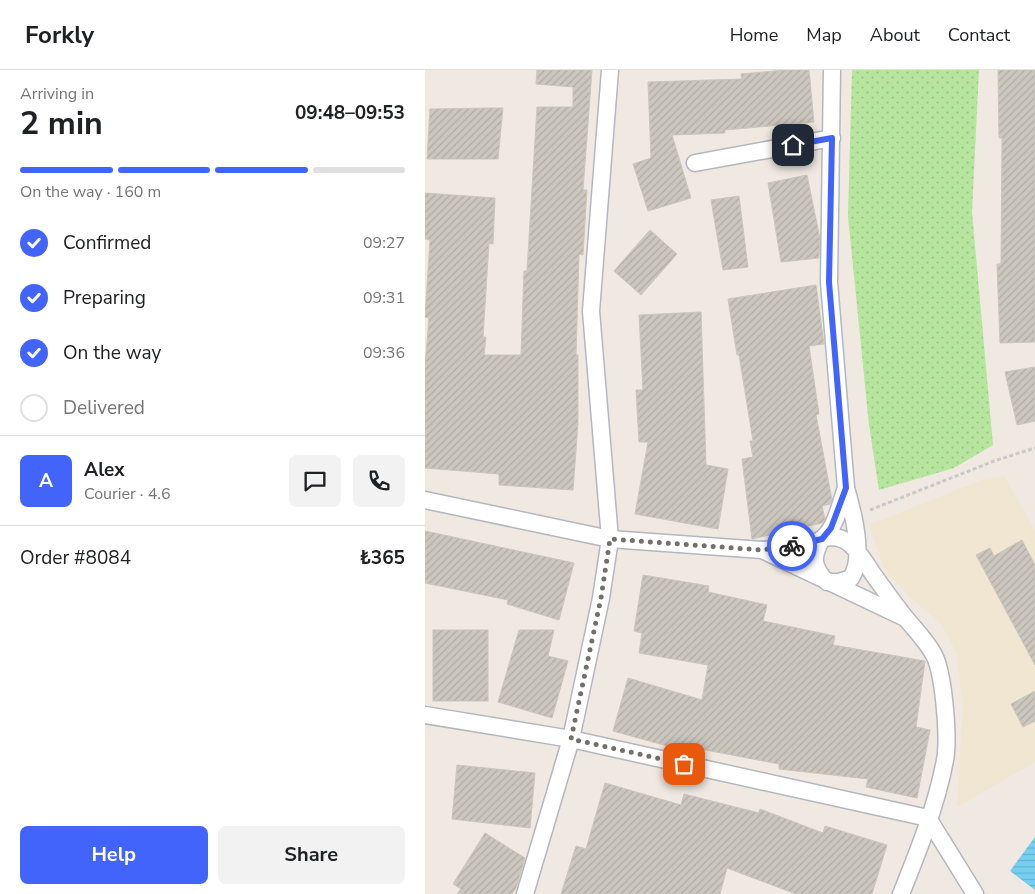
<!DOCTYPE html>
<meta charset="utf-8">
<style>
body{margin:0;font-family:"Nunito Sans",sans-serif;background:#f2f2f2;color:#202124;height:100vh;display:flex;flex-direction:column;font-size:19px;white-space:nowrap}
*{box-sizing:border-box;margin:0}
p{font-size:16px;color:#757577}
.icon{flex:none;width:28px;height:28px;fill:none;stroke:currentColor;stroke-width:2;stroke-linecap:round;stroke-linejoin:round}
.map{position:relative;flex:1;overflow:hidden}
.side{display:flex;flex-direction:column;background:#fff;width:425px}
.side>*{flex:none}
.pin{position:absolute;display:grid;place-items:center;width:42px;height:42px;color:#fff;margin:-21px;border-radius:10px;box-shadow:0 2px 8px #0006}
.courier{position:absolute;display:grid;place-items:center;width:50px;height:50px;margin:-25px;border:4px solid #4264fb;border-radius:50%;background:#fff;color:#222;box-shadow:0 1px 6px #0007}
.summary em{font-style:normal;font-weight:700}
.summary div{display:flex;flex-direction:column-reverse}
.summary{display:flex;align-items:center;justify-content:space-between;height:85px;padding:0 20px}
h1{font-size:32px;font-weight:700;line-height:38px}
.bar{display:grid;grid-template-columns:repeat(4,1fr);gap:8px 5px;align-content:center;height:60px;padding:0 20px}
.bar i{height:6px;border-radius:4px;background:#e0e0e0}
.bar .current{background:#4264fb}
.bar p{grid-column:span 4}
.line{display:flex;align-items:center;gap:12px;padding:0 20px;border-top:1px solid #e0e0e0}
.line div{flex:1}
.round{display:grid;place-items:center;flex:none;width:52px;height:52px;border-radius:8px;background:#f2f2f2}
ol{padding:0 20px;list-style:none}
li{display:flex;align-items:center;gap:15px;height:55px}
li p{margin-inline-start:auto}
li .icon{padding:5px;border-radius:50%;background:#4264fb;color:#fff;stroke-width:4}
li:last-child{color:#757577}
li i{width:28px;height:28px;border:2px solid #e0e0e0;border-radius:50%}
.primary-button{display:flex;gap:10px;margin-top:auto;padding:10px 20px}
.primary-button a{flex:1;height:58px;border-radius:8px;background:#4264fb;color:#fff;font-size:20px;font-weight:700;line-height:58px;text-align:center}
.primary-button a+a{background:#f2f2f2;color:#202124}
header{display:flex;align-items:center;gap:30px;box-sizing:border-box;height:70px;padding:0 25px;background:#fff;border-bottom:1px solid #e0e0e0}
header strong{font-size:24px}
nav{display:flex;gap:28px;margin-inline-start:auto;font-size:18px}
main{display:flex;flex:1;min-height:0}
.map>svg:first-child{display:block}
.education{fill:#f0e6d1}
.green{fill:url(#green-dots)}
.water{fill:url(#water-rules)}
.building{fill:url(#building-hatch);stroke:#cbc5ba}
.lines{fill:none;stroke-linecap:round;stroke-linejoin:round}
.street-casing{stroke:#b4b7c1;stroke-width:19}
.path{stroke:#c9c9c9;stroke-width:3;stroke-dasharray:4 2.5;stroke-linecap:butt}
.street{stroke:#fff;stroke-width:16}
.done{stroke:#726f6d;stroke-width:5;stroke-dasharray:0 9}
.route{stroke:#4264fb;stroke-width:6}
</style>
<header>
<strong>Forkly</strong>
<nav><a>Home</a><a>Map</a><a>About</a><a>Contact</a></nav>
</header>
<main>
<section class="side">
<div class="summary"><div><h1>2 min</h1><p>Arriving in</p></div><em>09:48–09:53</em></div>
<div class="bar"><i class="current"></i><i class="current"></i><i class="current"></i><i></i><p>On the way · 160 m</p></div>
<ol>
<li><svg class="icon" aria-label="check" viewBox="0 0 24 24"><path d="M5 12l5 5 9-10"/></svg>Confirmed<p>09:27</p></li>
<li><svg class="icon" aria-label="check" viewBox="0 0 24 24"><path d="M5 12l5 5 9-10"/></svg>Preparing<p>09:31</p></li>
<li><svg class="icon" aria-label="check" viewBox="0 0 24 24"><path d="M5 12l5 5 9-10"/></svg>On the way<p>09:36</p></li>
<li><i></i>Delivered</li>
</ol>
<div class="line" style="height:90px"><b class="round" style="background:#4264fb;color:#fff">A</b><div><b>Alex</b><p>Courier · 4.6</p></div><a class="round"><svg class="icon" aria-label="chat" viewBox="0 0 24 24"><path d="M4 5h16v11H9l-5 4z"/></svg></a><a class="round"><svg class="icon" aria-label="phone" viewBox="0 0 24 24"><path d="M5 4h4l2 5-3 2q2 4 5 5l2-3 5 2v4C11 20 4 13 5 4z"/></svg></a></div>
<div class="line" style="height:65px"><div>Order #8084</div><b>₺365</b></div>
<div class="primary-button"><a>Help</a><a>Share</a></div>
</section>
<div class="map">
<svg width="610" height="824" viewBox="0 0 610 824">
<defs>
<pattern id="green-dots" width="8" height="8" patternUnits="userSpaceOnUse" patternTransform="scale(1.25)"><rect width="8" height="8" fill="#b6e59e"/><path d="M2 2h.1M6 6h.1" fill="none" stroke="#9dc588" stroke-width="1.8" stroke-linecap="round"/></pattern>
<pattern id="water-rules" width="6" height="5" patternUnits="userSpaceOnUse" patternTransform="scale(1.25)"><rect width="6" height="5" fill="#75cff0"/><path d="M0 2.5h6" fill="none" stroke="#66b2ce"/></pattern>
<pattern id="building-hatch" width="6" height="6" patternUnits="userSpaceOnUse" patternTransform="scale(1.25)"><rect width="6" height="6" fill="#cbc7bf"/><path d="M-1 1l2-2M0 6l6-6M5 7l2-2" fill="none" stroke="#afaba4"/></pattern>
</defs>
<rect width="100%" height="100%" fill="#efe9e1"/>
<polygon class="education" points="579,406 610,460 610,692 532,737 538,636 531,582 517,555 484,526 459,499 444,455 560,409"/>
<polygon class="green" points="427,0 554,0 547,142 568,375 529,398 454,420 444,355 423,146"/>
<polygon class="water" points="610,767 610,820 585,801"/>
<g class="building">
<polygon points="112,0 167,0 158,120 162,120 158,185 154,184 151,285 153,285 153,353 148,420 74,415 74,404 0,398 0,296 4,248 0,247 5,170 0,169 0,123 70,128 68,174 64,173 58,267 61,267 59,285 96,285 99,201 102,201 112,37 148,37 148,17 111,14"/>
<polygon points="361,0 384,0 389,52 300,60 300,63 247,65 266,128 223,141 208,94 226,88 223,12 317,9 316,4"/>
<polygon points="573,0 610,0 610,272 575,273 572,194 576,194 577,68 574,68"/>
<polygon points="65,38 78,38 73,89 2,89 5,39"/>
<polygon points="382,105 395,169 394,188 356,192 343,113"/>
<polygon points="314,126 323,197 298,200 286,130"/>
<polygon points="225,160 252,184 216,225 189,201"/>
<polygon points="391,215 399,274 384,276 394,344 391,345 407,430 405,434 397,436 400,449 397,453 327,469 317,389 328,387 325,371 328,371 314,285 312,285 303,229"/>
<polygon points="276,242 281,395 303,399 293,459 210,444 223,372 214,372 211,320 218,320 214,245"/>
<polygon points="610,297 610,351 592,355 580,302"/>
<polygon points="0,461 149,493 134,550 82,534 83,530 0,513"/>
<polygon points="597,470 610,495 610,595 551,485 565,478 569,486"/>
<polygon points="218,505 284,516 283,522 342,535 338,551 410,566 408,575 500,591 491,657 505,660 492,728 441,717 443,709 354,699 354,694 254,675 253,679 188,661 203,608 277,630 283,595 214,583 217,563 209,561"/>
<rect x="8" y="560" width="55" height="71"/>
<polygon points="94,560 129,560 123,586 143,591 127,648 73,632"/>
<polygon points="610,621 610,651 598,657 586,634"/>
<polygon points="32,695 110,703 105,758 27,749"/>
<polygon points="180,713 256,735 259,724 334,743 335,739 398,763 400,756 462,775 447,824 371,824 302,798 295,824 136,824 151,776 161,779"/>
<polygon points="60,763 100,788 91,818 87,824 32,824 36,819 28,814"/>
</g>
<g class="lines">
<defs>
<g id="street">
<path d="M407 0 404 212 421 418C428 442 440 487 426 508L414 512H402C388 498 386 487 397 469 423 460 435 485 448 504 458 518 468 532 479 546 490 560 501 570 509 585 519 604 524 669 520 690 512 734 493 782 476 824"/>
<polyline points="270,93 407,68"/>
<polyline points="0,430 185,469 337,480 478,547"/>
<path d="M337 480C351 479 387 478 398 468 411 457 415 434 421 418"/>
<polyline points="0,645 146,669 503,748 550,824"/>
<polyline points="100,824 146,669 176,528 185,469 166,241 185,0"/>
</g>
</defs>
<use href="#street" class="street-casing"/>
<polyline class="path" points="445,440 569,391 610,378"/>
<use href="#street" class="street"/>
</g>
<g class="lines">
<polyline class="done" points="259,694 146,669 176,528 185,469 337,480 367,476"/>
<polyline class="route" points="367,476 397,469 406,458 421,418 404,212 407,68 368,75"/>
</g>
</svg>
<div class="pin" style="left:259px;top:694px;background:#ea580c"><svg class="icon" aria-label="bag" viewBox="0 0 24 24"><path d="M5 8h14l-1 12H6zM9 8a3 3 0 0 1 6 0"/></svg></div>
<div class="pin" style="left:368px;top:75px;background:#1f2937"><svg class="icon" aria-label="home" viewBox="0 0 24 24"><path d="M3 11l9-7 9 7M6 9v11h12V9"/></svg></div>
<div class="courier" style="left:367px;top:476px"><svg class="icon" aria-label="bike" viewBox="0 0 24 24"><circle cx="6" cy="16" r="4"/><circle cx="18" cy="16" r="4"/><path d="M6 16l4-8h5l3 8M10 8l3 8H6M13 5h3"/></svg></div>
</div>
</main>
